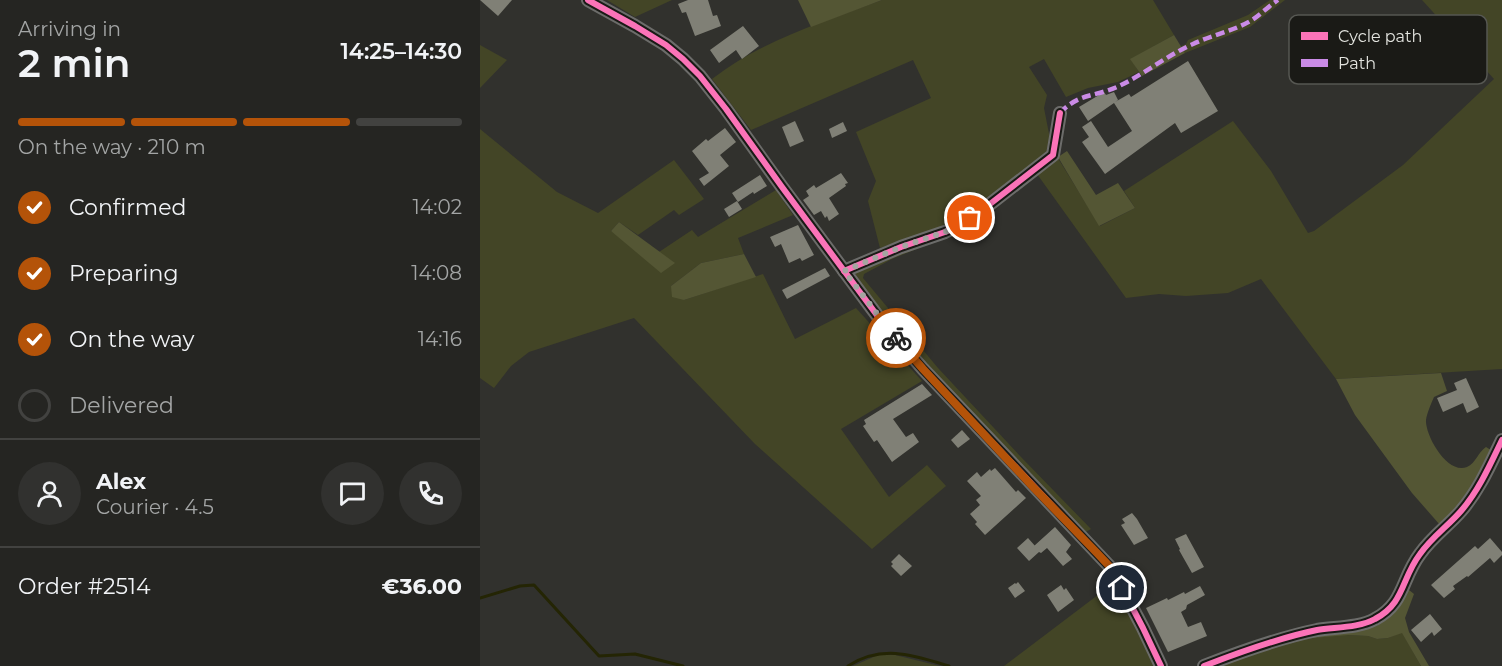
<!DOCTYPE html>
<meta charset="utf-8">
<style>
body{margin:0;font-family:Montserrat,sans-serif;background:#31312f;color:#f1f3f6;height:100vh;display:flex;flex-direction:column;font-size:22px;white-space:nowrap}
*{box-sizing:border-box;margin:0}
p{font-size:20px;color:#a3a5a5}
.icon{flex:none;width:33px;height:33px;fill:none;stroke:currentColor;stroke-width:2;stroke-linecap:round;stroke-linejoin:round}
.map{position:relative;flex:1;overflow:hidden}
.sheet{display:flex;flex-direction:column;background:#252522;width:480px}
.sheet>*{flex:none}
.pin{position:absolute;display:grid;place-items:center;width:51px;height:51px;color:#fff;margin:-26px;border:3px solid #fff;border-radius:50%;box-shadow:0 2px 6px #0007}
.courier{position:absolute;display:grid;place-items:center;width:60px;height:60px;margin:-30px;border:4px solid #b45309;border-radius:50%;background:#fff;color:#222;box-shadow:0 2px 8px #0007}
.head em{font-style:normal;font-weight:600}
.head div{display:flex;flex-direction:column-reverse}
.head{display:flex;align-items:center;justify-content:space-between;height:102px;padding:0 18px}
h1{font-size:39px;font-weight:600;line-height:45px}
.bar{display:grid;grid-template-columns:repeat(4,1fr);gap:9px 6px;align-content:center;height:72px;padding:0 18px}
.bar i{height:8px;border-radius:4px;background:#424240}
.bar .current{background:#b45309}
.bar p{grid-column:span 4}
.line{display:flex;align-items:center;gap:15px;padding:0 18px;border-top:2px solid #424240}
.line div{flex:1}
.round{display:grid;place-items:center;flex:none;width:63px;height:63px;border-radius:32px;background:#31312f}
ol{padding:0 18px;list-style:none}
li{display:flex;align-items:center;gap:18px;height:66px}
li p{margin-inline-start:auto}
li .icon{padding:6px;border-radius:50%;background:#b45309;color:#fff;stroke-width:4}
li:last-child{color:#a3a5a5}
li i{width:33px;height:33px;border:3px solid #424240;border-radius:50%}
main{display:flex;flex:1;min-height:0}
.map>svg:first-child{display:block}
.green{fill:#434526}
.forest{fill:#545634}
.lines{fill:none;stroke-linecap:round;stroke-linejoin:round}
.stream{stroke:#242504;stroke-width:3}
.building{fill:#808076}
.minor{stroke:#6c6c6a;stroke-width:14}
.quiet{stroke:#ca8be6;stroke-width:4.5;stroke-dasharray:9 4.5;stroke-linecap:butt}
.cycleway-casing{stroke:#1a1a16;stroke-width:10}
.cycleway{stroke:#fb73b8;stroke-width:6}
.done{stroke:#a5a5a1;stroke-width:6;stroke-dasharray:0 10.8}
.route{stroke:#b45309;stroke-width:8}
.key{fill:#1a1a16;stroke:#565752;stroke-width:1.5}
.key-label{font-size:16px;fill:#e3e4df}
</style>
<main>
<section class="sheet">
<div class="head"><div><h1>2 min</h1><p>Arriving in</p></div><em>14:25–14:30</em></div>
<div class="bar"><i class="current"></i><i class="current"></i><i class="current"></i><i></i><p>On the way · 210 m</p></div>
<ol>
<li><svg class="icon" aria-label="check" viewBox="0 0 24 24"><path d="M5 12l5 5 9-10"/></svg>Confirmed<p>14:02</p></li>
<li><svg class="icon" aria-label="check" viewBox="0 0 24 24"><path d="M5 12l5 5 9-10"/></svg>Preparing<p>14:08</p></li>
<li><svg class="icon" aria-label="check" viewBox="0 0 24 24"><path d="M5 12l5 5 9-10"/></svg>On the way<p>14:16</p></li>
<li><i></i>Delivered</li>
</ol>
<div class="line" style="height:108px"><a class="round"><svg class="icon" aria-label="person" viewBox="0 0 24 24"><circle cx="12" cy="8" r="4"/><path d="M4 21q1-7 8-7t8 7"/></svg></a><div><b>Alex</b><p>Courier · 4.5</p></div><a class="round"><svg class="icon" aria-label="chat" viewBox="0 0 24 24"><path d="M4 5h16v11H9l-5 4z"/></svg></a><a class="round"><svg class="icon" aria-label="phone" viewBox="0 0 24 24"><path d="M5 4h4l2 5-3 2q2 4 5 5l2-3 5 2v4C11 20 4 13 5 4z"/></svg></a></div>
<div class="line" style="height:78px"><div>Order #2514</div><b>€36.00</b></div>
</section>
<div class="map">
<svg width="1022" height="666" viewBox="0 0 1022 666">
<rect width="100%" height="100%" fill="#31312d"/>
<g class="green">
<polygon points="127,0 192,0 155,17"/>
<path d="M402 0H673L694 35 651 59 659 72 638 82 608 88 586 97 564 59 549 67 567 95 564 108 572 149 502 205 474 222 400 248 388 201 396 181 376 132 451 98 433 60 271 130 232 79C282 40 344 22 402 0Z"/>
<polygon points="790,0 805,0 770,27 705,53 701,46 706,44 708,40 768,15"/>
<path d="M942 0H1022V369L856 379 781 279 748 293 706 296 679 294 646 298 557 174 486 229 412 259 384 274 383 278 458 368 541 457 611 529 606 532C526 450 445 369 375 277L377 270 460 236 576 155 620 226 655 208 644 191 753 121 791 171 828 233 834 231 923 165 1014 79Z"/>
<polygon points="0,45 27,60 0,88"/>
<polygon points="0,129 77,192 118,213 194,160 224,199 199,215 194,210 158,235 139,222 131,231 194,263 179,252 212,230 218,237 296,190 313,215 258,238 264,254 221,263 191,286 204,300 283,274 315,339 376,308 442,381 361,429 409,497 447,465 466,486 392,549 275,444 154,318 49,352 31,366 14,388 0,378"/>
<polygon points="635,582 676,666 524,666"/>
<polygon points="922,632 941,666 741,666 767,654 832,635 868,635 888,636 897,639 908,638"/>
<polygon points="398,655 415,655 460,666 373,666"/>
</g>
<g class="forest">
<polygon points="318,0 402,0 331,27"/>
<polygon points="694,35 705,53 662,76 650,59"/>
<polygon points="587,151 616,195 638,183 655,208 619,226 578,157"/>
<polygon points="139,222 195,263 181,273 131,231"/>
<polygon points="264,254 276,277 204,300 192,297 191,286 221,263"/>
<path d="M961 373 967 391 954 397C951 404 947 413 946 420 945 435 967 475 987 467 996 463 998 452 1006 447L1014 452 991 493 960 525 932 493 875 415 856 379Z"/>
<polygon points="929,590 934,594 925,618 929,632 949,666 941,666 922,633 908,638 897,639 888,636 868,635 832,638 832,635 877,627"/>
</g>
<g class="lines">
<g class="stream">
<polyline points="0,598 40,586 54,585 119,656 155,654 203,666"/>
<path d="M368 666C402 644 433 655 469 666"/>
</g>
</g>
<g class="building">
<polygon points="0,0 32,0 18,16"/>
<polygon points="208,0 228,0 233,16 237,15 241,26 215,36 206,12 202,13 198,4"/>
<polygon points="263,26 279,46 262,59 256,50 239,63 230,50"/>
<polygon points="708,61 738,111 701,133 695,123 625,174 602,142 609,137 602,127 611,121 628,147 652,131 634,103 608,121 599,107 624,92 626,95 634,92 638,100 635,102 649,94 651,97"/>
<polygon points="315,121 324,141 310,147 302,127"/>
<polygon points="363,122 367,131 352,138 349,129"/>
<polygon points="245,128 256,142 240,155 249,166 224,186 219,179 229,173 212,151 226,139 228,141"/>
<polygon points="361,173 368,183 365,184 366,186 349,198 359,214 349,221 347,216 345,218 341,211 334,215 323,200 329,196 326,191 334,185 336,188"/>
<polygon points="280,175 287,186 274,194 273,192 258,202 252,193"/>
<polygon points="257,201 262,209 249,217 244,209"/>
<polygon points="318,225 334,255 322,261 320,258 309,263 301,244 295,247 290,237"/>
<polygon points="345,268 350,276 307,299 302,290"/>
<polygon points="986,378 999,407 987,413 983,403 963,412 957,398 977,390 974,383"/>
<polygon points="442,384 452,395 413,419 426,437 433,433 439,442 412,462 397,440 394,442 383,426 386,424 384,420"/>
<polygon points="482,430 490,439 478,448 471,440"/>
<polygon points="515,468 536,492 538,490 546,498 505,535 495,524 497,522 490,514 500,505 496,500 501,496 487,481 497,472 501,477 510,469 511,471"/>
<polygon points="652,513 657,519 668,538 654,545 641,525 645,523 642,519"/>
<polygon points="575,527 591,545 586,552 592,559 583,566 567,548 561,553 559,552 549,561 537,548 548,538 556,547 554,546"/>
<polygon points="706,534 724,567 712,573 699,550 700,549 695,539"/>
<polygon points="1010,538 1022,552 1022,555 1014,563 1010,558 988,577 987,576 973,586 975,589 964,598 951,585 995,546 998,549"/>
<polygon points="419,554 432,566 421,576 411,566 413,564 411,562"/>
<polygon points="538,582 545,591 535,598 528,588 535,583 536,584"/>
<polygon points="581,585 584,590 586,588 594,600 578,612 567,595"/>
<polygon points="720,586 725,595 707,605 706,609 701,612 708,627 721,622 727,636 688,652 666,608 687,598 688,600 704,592 705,594"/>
<polygon points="950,614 962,629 954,636 952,632 941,642 931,630"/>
</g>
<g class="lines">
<g class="minor">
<polyline points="108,0 155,26 186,45 203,59 220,76 246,109 302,187 402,322 443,369 632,569 663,628 681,666"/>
<polyline points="364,271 421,247 465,232 478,226 501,211 573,155 580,113"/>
<path d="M724 666C760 652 798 638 837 630 854 627 879 628 895 619 925 603 921 579 940 554 952 537 968 526 981 511 999 490 1010 465 1022 440"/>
</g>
<path class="quiet" d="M580 113C599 93 614 97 637 87 663 75 686 56 713 44 732 35 754 31 772 20 781 14 789 6 798 0"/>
<defs>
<g id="cycleway">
<polyline points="108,0 155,26 186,45 203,59 220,76 246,109 302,187 402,322 443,369 632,569 663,628 681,666"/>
<polyline points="364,271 421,247 465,232 478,226 501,211 573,155 580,113"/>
<path d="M724 666C760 652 798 638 837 630 854 627 879 628 895 619 925 603 921 579 940 554 952 537 968 526 981 511 999 490 1010 465 1022 440"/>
</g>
</defs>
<use href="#cycleway" class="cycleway-casing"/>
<use href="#cycleway" class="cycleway"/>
</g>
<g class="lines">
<polyline class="done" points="416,338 364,271 421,247 465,232 490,218"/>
<polyline class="route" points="416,338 443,369 554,488 617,553 632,569 642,588"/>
</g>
<rect x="809" y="15" width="198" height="69" rx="9" class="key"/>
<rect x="821" y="32" width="27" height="8" fill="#fb73b8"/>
<rect x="821" y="59" width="27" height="8" fill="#ca8be6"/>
<g class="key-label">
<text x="858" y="42">Cycle path</text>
<text x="858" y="69">Path</text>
</g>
</svg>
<div class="pin" style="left:490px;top:218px;background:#ea580c"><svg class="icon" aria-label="bag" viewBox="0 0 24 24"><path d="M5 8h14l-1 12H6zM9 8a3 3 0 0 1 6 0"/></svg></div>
<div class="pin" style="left:642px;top:588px;background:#1f2937"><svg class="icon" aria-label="home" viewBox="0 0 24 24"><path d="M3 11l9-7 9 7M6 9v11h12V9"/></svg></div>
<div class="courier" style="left:416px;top:338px"><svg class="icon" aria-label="bike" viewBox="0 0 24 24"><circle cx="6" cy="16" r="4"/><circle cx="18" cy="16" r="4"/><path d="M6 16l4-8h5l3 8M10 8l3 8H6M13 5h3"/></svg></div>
</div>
</main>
